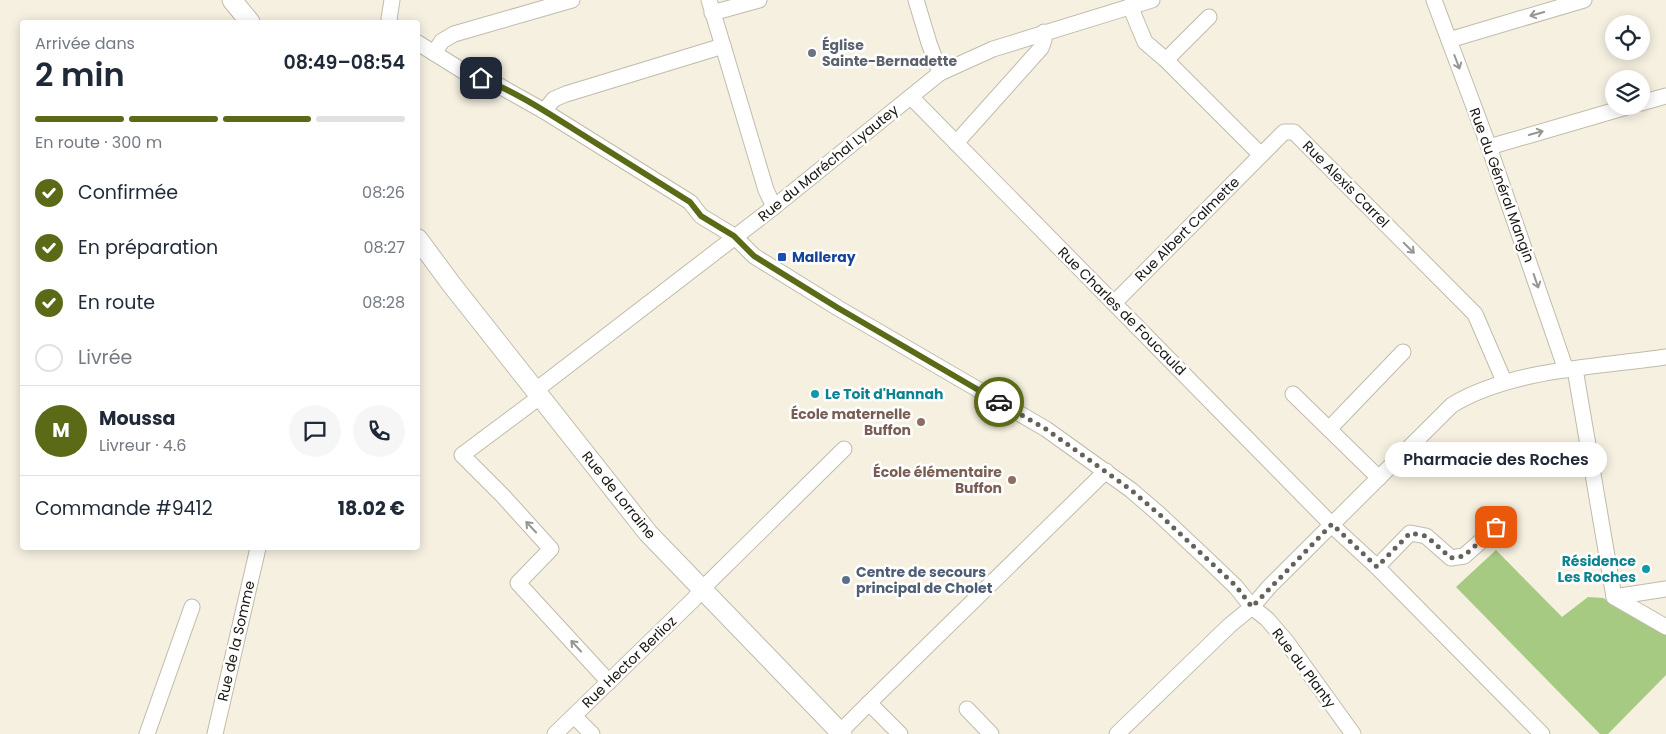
<!DOCTYPE html>
<html lang="fr">
<meta charset="utf-8">
<style>
body{margin:0;font-family:Poppins,sans-serif;background:#f6f6f7;color:#1f2937;height:100vh;display:flex;flex-direction:column;font-size:19px;white-space:nowrap}
*{box-sizing:border-box;margin:0}
p{font-size:16px;color:#747a83}
.icon{flex:none;width:28px;height:28px;fill:none;stroke:currentColor;stroke-width:2;stroke-linecap:round;stroke-linejoin:round}
.map{position:relative;flex:1;overflow:hidden}
.details{position:absolute;left:20px;top:20px;width:400px;height:530px;display:flex;flex-direction:column;background:#fff;border-radius:5px;box-shadow:0 2px 12px #0003}
.details>*{flex:none}
.tools{position:absolute;left:1605px;top:15px;display:grid;gap:10px}
.tools a{display:grid;place-items:center;width:45px;height:45px;border-radius:50%;background:#fff;box-shadow:0 2px 12px #0003;font-size:25px}
.pin{position:absolute;display:grid;place-items:center;width:42px;height:42px;color:#fff;margin:-21px;border-radius:10px;box-shadow:0 2px 8px #0006}
.courier{position:absolute;display:grid;place-items:center;width:50px;height:50px;margin:-25px;border:4px solid #5a6a16;border-radius:50%;background:#fff;color:#222;box-shadow:0 1px 6px #0007}
.bubble{position:absolute;height:35px;border-radius:18px;background:#fff;box-shadow:0 2px 12px #0003;font-size:16px;font-weight:600;line-height:35px;text-align:center}
.overview em{font-style:normal;font-weight:600}
.overview div{display:flex;flex-direction:column-reverse}
.overview{display:flex;align-items:center;justify-content:space-between;height:85px;padding:0 15px}
h1{font-size:32px;font-weight:600;line-height:38px}
.bar{display:grid;grid-template-columns:repeat(4,1fr);gap:8px 5px;align-content:center;height:60px;padding:0 15px}
.bar i{height:6px;border-radius:4px;background:#e0e1e3}
.bar .on{background:#5a6a16}
.bar p{grid-column:span 4}
.line{display:flex;align-items:center;gap:12px;padding:0 15px;border-top:1px solid #e0e1e3}
.line div{flex:1}
.round{display:grid;place-items:center;flex:none;width:52px;height:52px;border-radius:26px;background:#f6f6f7}
ol{padding:0 15px;list-style:none}
li{display:flex;align-items:center;gap:15px;height:55px}
li p{margin-inline-start:auto}
li .icon{padding:5px;border-radius:50%;background:#5a6a16;color:#fff;stroke-width:4}
li:last-child{color:#747a83}
li i{width:28px;height:28px;border:2px solid #e0e1e3;border-radius:50%}
.map>svg:first-child{display:block}
.green{fill:#a6ca81}
.lines{fill:none;stroke-linecap:round;stroke-linejoin:round}
.minor-casing{stroke:#c0bbab;stroke-width:17}
.major-casing{stroke:#c0bbab;stroke-width:21}
.minor{stroke:#fff;stroke-width:15}
.major{stroke:#fff;stroke-width:19}
.oneway{stroke:#979693}
.done{stroke:#656259;stroke-width:5;stroke-dasharray:0 9}
.route{stroke:#5a6a16;stroke-width:6}
.worship-dot{fill:#6b7280;stroke:#fff;stroke-width:2}
.transit-dot{fill:#1a4fb4;stroke:#fff;stroke-width:2}
.culture-dot{fill:#0f9aa8;stroke:#fff;stroke-width:2}
.education-dot{fill:#8d6e63;stroke:#fff;stroke-width:2}
.service-dot{fill:#5c6f8a;stroke:#fff;stroke-width:2}
.labels{text-anchor:middle;stroke-width:5;stroke-linejoin:round;paint-order:stroke}
.worship-label{font-size:14px;font-weight:bold;fill:#5b616d;stroke:#fff;text-anchor:start}
.street-label{font-size:14px;fill:#181610;stroke:#fff}
.transit-label{font-size:14px;font-weight:bold;fill:#164399;stroke:#fff;text-anchor:start}
.culture-label{font-size:14px;font-weight:bold;fill:#0d838f;stroke:#fff;text-anchor:start}
.education-label{font-size:14px;font-weight:bold;fill:#785e54;stroke:#fff;text-anchor:end}
.service-label{font-size:14px;font-weight:bold;fill:#4e5e75;stroke:#fff;text-anchor:start}
</style>
<div class="map">
<svg width="1666" height="734" viewBox="0 0 1666 734">
<rect width="100%" height="100%" fill="#f5f0e0"/>
<polygon class="green" points="1496,550 1562,617 1588,597 1603,598 1666,635 1666,675 1608,734 1600,734 1456,587"/>
<g class="lines">
<defs>
<g id="minor">
<polyline points="709,0 723,46"/>
<polyline points="916,0 929,43 940,73"/>
<polyline points="1434,0 1489,147 1566,370"/>
<polyline points="1130,6 1145,42 1166,60 1261,155"/>
<polyline points="712,13 759,0"/>
<polyline points="390,22 389,19 392,0"/>
<polyline points="1449,40 1584,0"/>
<polyline points="418,43 466,73 496,84 544,111 690,202 701,216 734,236 754,256 838,308 1046,429 1131,490 1160,515 1211,563 1236,587 1252,607 1267,619 1286,641 1353,734"/>
<polyline points="434,53 442,41 454,34 572,0"/>
<polyline points="1166,60 1209,17"/>
<polyline points="911,97 1338,531 1377,567 1542,734"/>
<polyline points="1641,103 1666,96"/>
<polyline points="544,111 554,99 566,94 723,46 766,190 774,207"/>
<polyline points="956,143 1041,48 1044,40 1044,32"/>
<polyline points="1489,147 1630,106"/>
<polyline points="1114,303 1284,132 1294,132 1475,314 1504,381"/>
<polyline points="1575,369 1614,597 1666,627"/>
<polyline points="536,390 774,207 940,73 993,49 1152,0"/>
<polyline points="1293,394 1379,478"/>
<polyline points="541,396 462,455 503,496 551,549 518,583 609,682"/>
<polyline points="1329,429 1403,352"/>
<polyline points="1377,567 1410,533 1426,536 1451,558 1464,556 1497,527"/>
<polyline points="1614,597 1666,589"/>
<polyline points="967,709 991,734"/>
<polyline points="574,716 592,734"/>
<polyline points="840,732 869,703"/>
<polyline points="147,734 192,607"/>
<polyline points="215,734 258,548"/>
<polyline points="555,734 694,599 702,589 844,449"/>
<polyline points="900,734 869,703 1106,471"/>
<path d="M1117 734 1230 625 1252 607 1269 587 1452 405C1512 369 1597 367 1666 357"/>
</g>
<g id="major">
<polyline points="232,0 250,22"/>
<polyline points="418,239 452,285 648,533 842,734"/>
</g>
</defs>
<use href="#minor" class="minor-casing"/>
<use href="#major" class="major-casing"/>
<use href="#minor" class="minor"/>
<use href="#major" class="major"/>
</g>
<defs><path id="oneway-shaft" d="M-6 0H5M1.5-3L5.5 0L1.5 3" fill="none" stroke-width="1.6" stroke-linecap="round" stroke-linejoin="round" transform="scale(1.25)"/></defs>
<g class="oneway">
<use href="#oneway-shaft" transform="translate(1537 14) rotate(164)"/>
<use href="#oneway-shaft" transform="translate(1457 62) rotate(69)"/>
<use href="#oneway-shaft" transform="translate(1536 133) rotate(-16)"/>
<use href="#oneway-shaft" transform="translate(1409 248) rotate(45)"/>
<use href="#oneway-shaft" transform="translate(1536 281) rotate(71)"/>
<use href="#oneway-shaft" transform="translate(531 527) rotate(-133)"/>
<use href="#oneway-shaft" transform="translate(576 646) rotate(-133)"/>
</g>
<g class="lines">
<polyline class="done" points="999,402 1046,429 1131,490 1160,515 1236,586 1252,607 1332,524 1377,567 1410,533 1426,536 1451,558 1464,556 1496,527"/>
<path class="route" d="M481 78C514 91 545 111 575 130 614 154 652 178 690 202L701 216 734 236 754 256 838 308 999 402"/>
</g>
<circle class="worship-dot" cx="812" cy="53" r="5"/>
<rect class="transit-dot" x="777" y="252" width="10" height="10" rx="2.5"/>
<g class="culture-dot">
<circle cx="815" cy="394" r="5"/>
<circle cx="1646" cy="569" r="5"/>
</g>
<g class="education-dot">
<circle cx="921" cy="422" r="5"/>
<circle cx="1012" cy="480" r="5"/>
</g>
<circle class="service-dot" cx="846" cy="580" r="5"/>
<g class="labels">
<g class="worship-label">
<text x="822" y="50">Église<tspan x="822" dy="16">Sainte-Bernadette</tspan></text>
</g>
<g class="street-label">
<text transform="translate(828 163) rotate(-39)" y="5">Rue du Maréchal Lyautey</text>
<text transform="translate(1346 184) rotate(45)" y="5">Rue Alexis Carrel</text>
<text transform="translate(1502 185) rotate(70)" y="5">Rue du Général Mangin</text>
<text transform="translate(1187 229) rotate(-45)" y="5">Rue Albert Calmette</text>
<text transform="translate(1122 311) rotate(45)" y="5">Rue Charles de Foucauld</text>
<text transform="translate(619 495) rotate(51)" y="5">Rue de Lorraine</text>
<text transform="translate(236 641) rotate(-77)" y="5">Rue de la Somme</text>
<text transform="translate(629 662) rotate(-44)" y="5">Rue Hector Berlioz</text>
<text transform="translate(1304 668) rotate(53)" y="5">Rue du Planty</text>
</g>
<g class="transit-label">
<text x="792" y="262">Malleray</text>
</g>
<g class="culture-label">
<text x="825" y="399">Le Toit d'Hannah</text>
<text x="1636" y="566" text-anchor="end">Résidence<tspan x="1636" dy="16">Les Roches</tspan></text>
</g>
<g class="education-label">
<text x="911" y="419">École maternelle<tspan x="911" dy="16">Buffon</tspan></text>
<text x="1002" y="477">École élémentaire<tspan x="1002" dy="16">Buffon</tspan></text>
</g>
<g class="service-label">
<text x="856" y="577">Centre de secours<tspan x="856" dy="16">principal de Cholet</tspan></text>
</g>
</g>
</svg>
<div class="tools">
<a><svg class="icon" aria-label="locate" viewBox="0 0 24 24"><circle cx="12" cy="12" r="6"/><path d="M12 2v4M12 18v4M2 12h4M18 12h4"/></svg></a>
<a><svg class="icon" aria-label="layers" viewBox="0 0 24 24"><path d="M12 4l9 5-9 5-9-5zM3 14l9 5 9-5"/></svg></a>
</div>
<div class="pin" style="left:1496px;top:527px;background:#ea580c"><svg class="icon" aria-label="bag" viewBox="0 0 24 24"><path d="M5 8h14l-1 12H6zM9 8a3 3 0 0 1 6 0"/></svg></div>
<div class="pin" style="left:481px;top:78px;background:#1f2937"><svg class="icon" aria-label="home" viewBox="0 0 24 24"><path d="M3 11l9-7 9 7M6 9v11h12V9"/></svg></div>
<div class="courier" style="left:999px;top:402px"><svg class="icon" aria-label="car" viewBox="0 0 24 24"><path d="M5 17H2v-5l4-1 3-4h7l3 4 3 1v5h-3M9 17h6M6 11h13"/><circle cx="7" cy="17" r="2"/><circle cx="17" cy="17" r="2"/></svg></div>
<div class="bubble" style="left:1385px;top:442px;width:222px">Pharmacie des Roches</div>
<section class="details">
<div class="overview"><div><h1>2 min</h1><p>Arrivée dans</p></div><em>08:49–08:54</em></div>
<div class="bar"><i class="on"></i><i class="on"></i><i class="on"></i><i></i><p>En route · 300 m</p></div>
<ol>
<li><svg class="icon" aria-label="check" viewBox="0 0 24 24"><path d="M5 12l5 5 9-10"/></svg>Confirmée<p>08:26</p></li>
<li><svg class="icon" aria-label="check" viewBox="0 0 24 24"><path d="M5 12l5 5 9-10"/></svg>En préparation<p>08:27</p></li>
<li><svg class="icon" aria-label="check" viewBox="0 0 24 24"><path d="M5 12l5 5 9-10"/></svg>En route<p>08:28</p></li>
<li><i></i>Livrée</li>
</ol>
<div class="line" style="height:90px"><b class="round" style="background:#5a6a16;color:#fff">M</b><div><b>Moussa</b><p>Livreur · 4.6</p></div><a class="round"><svg class="icon" aria-label="chat" viewBox="0 0 24 24"><path d="M4 5h16v11H9l-5 4z"/></svg></a><a class="round"><svg class="icon" aria-label="phone" viewBox="0 0 24 24"><path d="M5 4h4l2 5-3 2q2 4 5 5l2-3 5 2v4C11 20 4 13 5 4z"/></svg></a></div>
<div class="line" style="height:65px"><div>Commande #9412</div><b>18.02 €</b></div>
</section>
</div>
